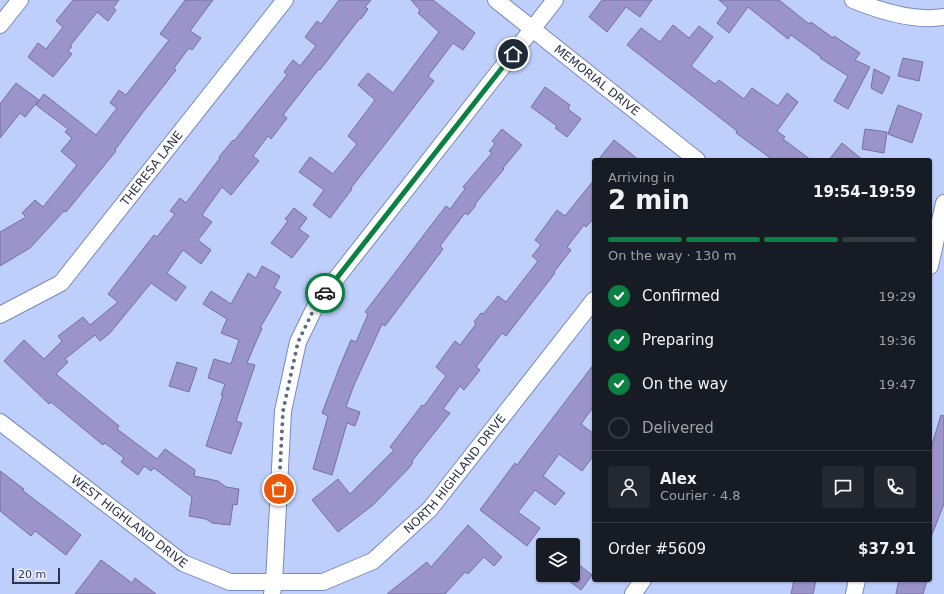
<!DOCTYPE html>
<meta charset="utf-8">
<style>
body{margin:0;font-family:"DejaVu Sans",sans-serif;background:#242831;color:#f1f3f6;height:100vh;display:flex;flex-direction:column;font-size:15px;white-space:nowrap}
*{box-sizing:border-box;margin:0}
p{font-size:13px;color:#9ea1a6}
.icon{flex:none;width:22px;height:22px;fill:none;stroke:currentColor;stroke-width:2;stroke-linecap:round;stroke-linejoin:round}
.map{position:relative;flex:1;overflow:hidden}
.panel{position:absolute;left:592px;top:158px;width:340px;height:424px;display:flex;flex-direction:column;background:#171b24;border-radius:4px;box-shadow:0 1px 3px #0004}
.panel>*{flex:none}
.tools{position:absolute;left:536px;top:538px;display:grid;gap:8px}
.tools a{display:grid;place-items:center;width:44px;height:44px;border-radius:4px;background:#171b24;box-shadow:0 1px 3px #0004;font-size:20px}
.scale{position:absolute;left:12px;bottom:10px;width:48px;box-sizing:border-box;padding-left:4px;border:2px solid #2d354a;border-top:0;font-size:11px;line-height:14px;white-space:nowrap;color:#2d354a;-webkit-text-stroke:3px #edf1fc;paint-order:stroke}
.pin{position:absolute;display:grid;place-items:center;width:34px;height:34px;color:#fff;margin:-17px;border:2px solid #fff;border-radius:50%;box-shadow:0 1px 4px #0007}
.courier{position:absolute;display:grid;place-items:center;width:40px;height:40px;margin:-20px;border:3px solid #0b8043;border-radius:50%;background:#fff;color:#222;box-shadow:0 1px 5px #0007}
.summary em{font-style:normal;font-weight:700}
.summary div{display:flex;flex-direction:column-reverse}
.summary{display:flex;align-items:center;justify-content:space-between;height:68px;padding:0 16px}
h1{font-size:26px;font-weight:700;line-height:30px}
.bar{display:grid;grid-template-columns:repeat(4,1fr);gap:6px 4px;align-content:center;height:48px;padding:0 16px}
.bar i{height:5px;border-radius:3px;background:#363941}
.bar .on{background:#0b8043}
.bar p{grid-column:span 4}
.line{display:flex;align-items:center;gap:10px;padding:0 16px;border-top:1px solid #363941}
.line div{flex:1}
.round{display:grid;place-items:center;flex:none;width:42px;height:42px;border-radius:4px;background:#242831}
ol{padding:0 16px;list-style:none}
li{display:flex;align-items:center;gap:12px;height:44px}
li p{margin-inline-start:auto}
li .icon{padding:4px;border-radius:50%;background:#0b8043;color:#fff;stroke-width:4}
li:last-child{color:#9ea1a6}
li i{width:22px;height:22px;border:2px solid #363941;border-radius:50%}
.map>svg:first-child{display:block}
.building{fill:#9a94cb;stroke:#766fa4}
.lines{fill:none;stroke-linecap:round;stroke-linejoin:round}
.street-casing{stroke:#7889bd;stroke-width:18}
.street{stroke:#fff;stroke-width:16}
.done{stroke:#606b88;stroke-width:4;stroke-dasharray:0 7.2}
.route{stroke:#0b8043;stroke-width:5}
.labels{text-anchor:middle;stroke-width:3;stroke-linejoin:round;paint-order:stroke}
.street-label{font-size:12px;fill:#2d354a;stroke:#edf1fc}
</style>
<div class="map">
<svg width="944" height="594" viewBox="0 0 944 594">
<rect width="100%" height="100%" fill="#bfcffb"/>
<g class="building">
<polygon points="73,0 119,0 113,8 116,10 108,21 97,12 70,46 72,47 68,51 72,54 53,77 28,57 38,43 46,49 63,27 56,21"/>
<polygon points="185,0 213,0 190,31 201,38 192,50 189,48 174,68 176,70 140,116 115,150 116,151 66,212 64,211 30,248 0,266 0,232 26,217 22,213 35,200 43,207 77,165 61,151 72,138 65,132 68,129 36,105 44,94 96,135 117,108 110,103 119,90 126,95 169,40 160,34"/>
<polygon points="339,0 371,0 365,7 368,9 361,19 360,18 320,70 319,69 283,115 287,118 271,139 268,136 253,156 259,161 231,195 222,187 202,215 212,222 198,240 211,250 201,264 183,250 167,273 186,287 176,301 151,283 110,333 100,341 95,335 65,359 68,362 56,374 119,426 117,429 157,459 165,449 195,470 194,476 218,481 226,487 239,489 237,505 233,504 230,525 212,523 206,519 189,516 192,497 154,468 151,471 144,466 138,475 121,462 124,458 105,443 103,445 51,402 49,404 4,361 24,340 44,359 62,341 58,336 83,317 90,325 118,302 108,294 154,235 157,237 175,214 170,211 180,198 186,203 220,158 219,157 233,140 234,141 287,75 284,72 293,60 300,66 316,46 305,37 317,21 321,24"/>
<polygon points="411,0 433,0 475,33 463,50 453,43 428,76 434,81 351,188 352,189 330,218 313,205 324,190 299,172 310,157 333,174 357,144 348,136 375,100 358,85 368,73 393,93 439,32 418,13 420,10"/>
<polygon points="602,0 652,0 640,17 626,7 607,32 589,17"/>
<polygon points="719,0 779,0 809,24 811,22 833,38 834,36 860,53 855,60 870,67 848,109 834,101 848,76 820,58 821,57 791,35 788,39 748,7 729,33 717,23 728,8"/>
<polygon points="673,25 689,38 699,26 713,37 691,66 715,84 719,80 744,99 752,88 778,106 787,93 798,102 777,131 785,137 783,139 811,160 773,160 736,133 737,131 627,45 641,28 660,42"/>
<polygon points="903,58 923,62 919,81 898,76"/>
<polygon points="874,69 890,77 882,94 871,88"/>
<polygon points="16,83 39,100 25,117 20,113 0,138 0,104"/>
<polygon points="545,87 570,105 568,109 581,119 567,137 555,128 557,126 531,107"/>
<polygon points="898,105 922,114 912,143 888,134"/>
<polygon points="502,129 522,145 503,168 504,169 475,204 476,205 468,215 465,213 440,246 443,249 385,326 382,324 354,385 346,407 360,412 355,426 347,423 332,475 313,469 328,416 322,413 340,366 351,340 356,342 368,314 365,312 446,206 450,209 465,189 463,187 492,153 489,151 495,144 492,141"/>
<polygon points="865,129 887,132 884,153 862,149"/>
<polygon points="614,140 639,160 598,160"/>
<polygon points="842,143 863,160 829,160"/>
<polygon points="594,180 594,218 586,227 584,225 567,247 571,250 554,272 555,273 506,336 502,333 476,367 480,370 464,390 460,386 443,409 450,413 412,461 413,462 409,468 373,505 338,532 312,500 338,479 350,494 394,450 390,447 422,405 424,406 446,376 436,367 455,341 460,345 476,324 474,322 481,313 483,314 498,296 506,302 538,261 532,256 541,245 535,240 557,210 565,216"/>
<polygon points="294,208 307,218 299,229 309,236 292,258 271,243 288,221 285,219"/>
<polygon points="262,266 280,276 274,288 281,292 260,328 262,328 247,363 255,365 236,421 242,423 231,454 206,446 223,395 221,395 225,384 208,378 214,359 231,364 239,340 221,333 227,319 203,304 211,291 231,304 248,273 256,278"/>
<polygon points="177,362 197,368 189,392 169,386"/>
<polygon points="594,364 594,406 581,424 594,434 594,455 582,471 559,454 543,476 565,493 555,505 535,490 518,512 540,528 527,546 480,510 515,463 517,465"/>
<polygon points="941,415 944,416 944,504 931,537 930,537 930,451"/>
<polygon points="0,471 24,489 22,490 81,535 66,555 35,531 31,536 0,511"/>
<polygon points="468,525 502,557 494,566 484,557 468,574 465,572 445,594 387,594 427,562 431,567"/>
<polygon points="101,560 132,583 135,578 156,594 75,594"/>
<polygon points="573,560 592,575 581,590 561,575 573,575"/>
<polygon points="794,580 816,580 813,594 791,594"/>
<polygon points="899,580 927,580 923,594 896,594"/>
</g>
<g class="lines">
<defs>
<g id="street">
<path id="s1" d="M496 0 697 160"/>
<path d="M853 0C880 11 914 22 944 17"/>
<polyline points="0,25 20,0"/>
<polyline points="930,266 944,203"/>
<path id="s2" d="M0 315 61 283 285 0"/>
<path id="s3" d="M0 422 183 563 230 582H323L373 561 430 509 594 300"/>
<polyline points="272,594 274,582 283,411 298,342 317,303 555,0"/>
<polyline points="633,594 643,580"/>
<polyline points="854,594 857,580"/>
</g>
</defs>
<use href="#street" class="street-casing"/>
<use href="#street" class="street"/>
</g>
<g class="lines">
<polyline class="done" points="279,489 283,411 298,342 317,303 325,293"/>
<polyline class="route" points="325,293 513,54"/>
</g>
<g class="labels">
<g class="street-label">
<text dy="4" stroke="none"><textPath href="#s1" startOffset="129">MEMORIAL DRIVE</textPath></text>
<text dy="4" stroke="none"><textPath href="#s2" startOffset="215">THERESA LANE</textPath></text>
<text dy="4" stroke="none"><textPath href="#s3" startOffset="549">NORTH HIGHLAND DRIVE</textPath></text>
<text dy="4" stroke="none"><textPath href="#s3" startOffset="163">WEST HIGHLAND DRIVE</textPath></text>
</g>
</g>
</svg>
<div class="tools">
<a><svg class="icon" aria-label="layers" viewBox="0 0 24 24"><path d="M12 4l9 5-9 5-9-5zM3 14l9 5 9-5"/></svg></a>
</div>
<div class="scale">20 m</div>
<div class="pin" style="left:279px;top:489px;background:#ea580c"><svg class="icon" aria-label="bag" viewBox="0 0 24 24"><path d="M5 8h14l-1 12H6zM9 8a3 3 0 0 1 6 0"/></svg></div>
<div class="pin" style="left:513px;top:54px;background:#1f2937"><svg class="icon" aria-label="home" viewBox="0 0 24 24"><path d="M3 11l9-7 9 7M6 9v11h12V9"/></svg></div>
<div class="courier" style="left:325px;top:293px"><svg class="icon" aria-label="car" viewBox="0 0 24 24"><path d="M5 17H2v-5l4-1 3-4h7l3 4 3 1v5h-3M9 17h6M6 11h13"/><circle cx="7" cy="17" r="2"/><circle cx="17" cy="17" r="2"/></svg></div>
<section class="panel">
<div class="summary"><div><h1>2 min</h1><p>Arriving in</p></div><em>19:54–19:59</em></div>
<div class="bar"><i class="on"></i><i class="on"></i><i class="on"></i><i></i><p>On the way · 130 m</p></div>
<ol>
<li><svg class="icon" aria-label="check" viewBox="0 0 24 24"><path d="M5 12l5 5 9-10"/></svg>Confirmed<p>19:29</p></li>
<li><svg class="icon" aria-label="check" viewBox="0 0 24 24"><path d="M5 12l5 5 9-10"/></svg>Preparing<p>19:36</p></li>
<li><svg class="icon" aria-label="check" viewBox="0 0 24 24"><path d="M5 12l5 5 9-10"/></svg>On the way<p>19:47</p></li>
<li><i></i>Delivered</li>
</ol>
<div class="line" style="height:72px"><a class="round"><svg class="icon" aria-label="person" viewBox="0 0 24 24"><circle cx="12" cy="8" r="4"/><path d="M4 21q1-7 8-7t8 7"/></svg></a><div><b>Alex</b><p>Courier · 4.8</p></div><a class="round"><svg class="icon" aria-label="chat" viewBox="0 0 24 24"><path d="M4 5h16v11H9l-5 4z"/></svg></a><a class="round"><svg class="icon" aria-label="phone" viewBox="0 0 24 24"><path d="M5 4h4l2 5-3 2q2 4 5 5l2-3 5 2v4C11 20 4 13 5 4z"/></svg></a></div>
<div class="line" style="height:52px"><div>Order #5609</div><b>$37.91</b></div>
</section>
</div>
